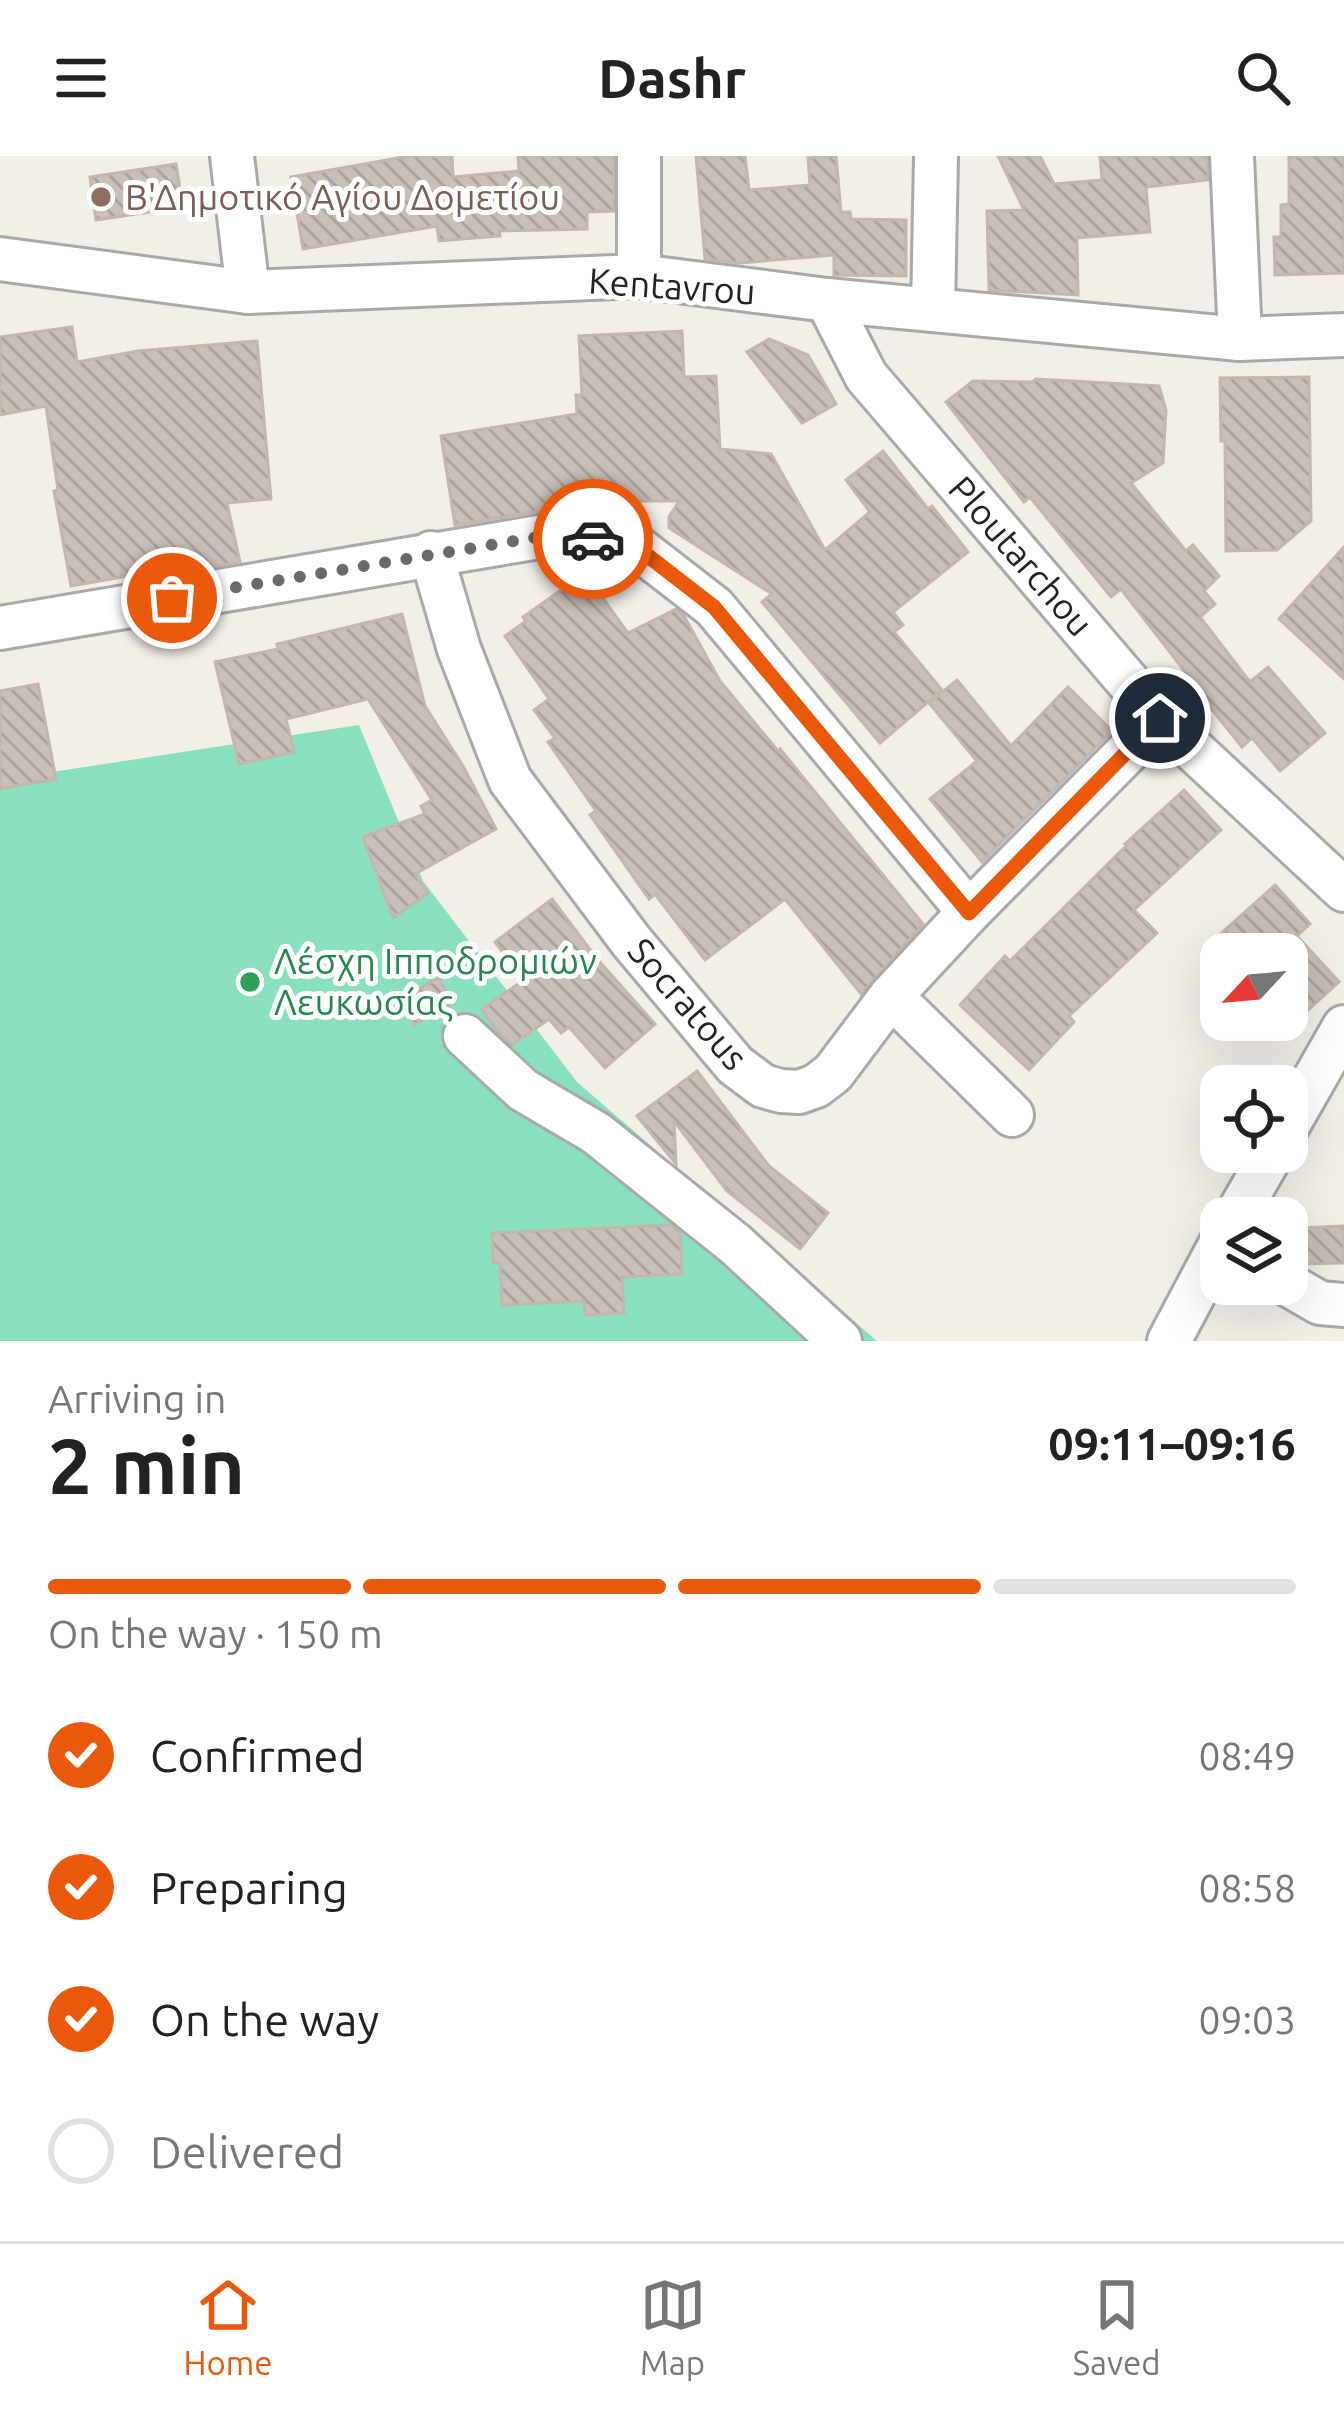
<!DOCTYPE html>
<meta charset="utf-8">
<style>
body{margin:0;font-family:Ubuntu,sans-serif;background:#f2f2f2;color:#222;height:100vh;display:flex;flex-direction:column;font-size:45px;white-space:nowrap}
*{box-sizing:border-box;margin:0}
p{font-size:39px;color:#767676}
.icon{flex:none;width:66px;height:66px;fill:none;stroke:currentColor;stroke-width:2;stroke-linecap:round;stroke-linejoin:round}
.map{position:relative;height:1185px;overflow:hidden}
.panel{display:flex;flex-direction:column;background:#fff;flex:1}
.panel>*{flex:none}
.needle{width:78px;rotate:244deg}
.fabs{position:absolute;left:1200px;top:777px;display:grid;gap:24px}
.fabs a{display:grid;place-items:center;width:108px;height:108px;border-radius:24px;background:#fff;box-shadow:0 12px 48px #0002;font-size:60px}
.pin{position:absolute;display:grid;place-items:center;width:102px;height:102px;color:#fff;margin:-51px;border:6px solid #fff;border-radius:50%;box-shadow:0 3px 12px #0007}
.courier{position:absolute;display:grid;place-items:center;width:120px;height:120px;margin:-60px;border:9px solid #ea580c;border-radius:50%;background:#fff;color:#222;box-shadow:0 3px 15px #0007}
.head em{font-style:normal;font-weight:700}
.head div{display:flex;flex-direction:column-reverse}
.head{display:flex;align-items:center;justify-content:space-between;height:204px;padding:0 48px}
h1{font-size:78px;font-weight:700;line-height:90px}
.bar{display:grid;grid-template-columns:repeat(4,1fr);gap:18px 12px;align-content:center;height:144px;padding:0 48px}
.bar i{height:15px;border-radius:9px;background:#e0e0e0}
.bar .selected{background:#ea580c}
.bar p{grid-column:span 4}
ol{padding:0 48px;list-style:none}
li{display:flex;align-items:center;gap:36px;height:132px}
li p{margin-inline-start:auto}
li .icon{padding:12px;border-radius:50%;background:#ea580c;color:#fff;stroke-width:4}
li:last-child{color:#767676}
li i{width:66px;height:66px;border:6px solid #e0e0e0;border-radius:50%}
header{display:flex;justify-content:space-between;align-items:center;height:156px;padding:0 48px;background:#fff;font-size:54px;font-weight:700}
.menu{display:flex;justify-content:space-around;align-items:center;height:168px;border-top:3px solid #e0e0e0;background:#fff;font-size:33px;color:#767676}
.menu a{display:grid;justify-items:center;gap:6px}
.menu .selected{color:#ea580c}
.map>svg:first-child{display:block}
.pitch{fill:#88e0be}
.building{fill:url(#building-back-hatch);stroke:#c4b6ab;stroke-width:3}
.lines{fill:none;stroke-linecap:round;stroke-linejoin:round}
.minor-casing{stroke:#a9a9a9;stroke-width:48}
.minor{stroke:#fff;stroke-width:42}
.done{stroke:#6b6a68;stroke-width:12;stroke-dasharray:0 21.6}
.route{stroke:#ea580c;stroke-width:15}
.education-dot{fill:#8d6e63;stroke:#fff;stroke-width:4.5}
.leisure-dot{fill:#2e9e5b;stroke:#fff;stroke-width:4.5}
.labels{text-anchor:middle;stroke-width:10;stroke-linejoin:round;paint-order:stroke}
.education-label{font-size:36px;fill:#785e54;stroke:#fff;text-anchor:start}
.street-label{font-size:36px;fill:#222;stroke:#fff}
.leisure-label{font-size:36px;fill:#27864d;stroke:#fff;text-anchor:start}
</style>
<header><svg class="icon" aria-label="menu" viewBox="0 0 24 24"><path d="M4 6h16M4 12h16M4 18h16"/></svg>Dashr<svg class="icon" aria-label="search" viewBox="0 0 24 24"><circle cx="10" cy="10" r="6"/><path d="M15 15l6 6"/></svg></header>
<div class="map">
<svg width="1344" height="1185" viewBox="0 0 1344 1185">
<defs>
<pattern id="building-back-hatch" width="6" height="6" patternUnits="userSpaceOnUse" patternTransform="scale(3)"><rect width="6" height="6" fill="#c7bfb8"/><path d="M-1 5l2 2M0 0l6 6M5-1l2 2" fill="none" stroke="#aba49e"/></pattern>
</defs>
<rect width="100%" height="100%" fill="#f2efe9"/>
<polygon class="pitch" points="359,569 423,725 577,926 877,1185 0,1185 0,624"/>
<g class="building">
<polygon points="409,0 452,0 453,21 519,15 518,0 614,0 614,55 587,56 587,73 499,75 500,80 439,85 437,70 303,93 291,21"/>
<polygon points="696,0 745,0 749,34 810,29 808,2 836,0 841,56 850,56 851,63 906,64 906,120 834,119 834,99 739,107 705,103"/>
<polygon points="998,0 1040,0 1054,28 1102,24 1100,0 1207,0 1208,24 1146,31 1150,76 1077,82 1078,139 989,134 987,55 1024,54"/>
<polygon points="1289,0 1344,0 1344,117 1275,119 1274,81 1281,81 1281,49 1289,48"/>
<polygon points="176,8 183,51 96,64 90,21"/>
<polygon points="72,171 77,206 138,195 257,185 271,343 227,347 240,406 186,415 185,410 71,430 54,335 58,334 46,250 0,259 0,181"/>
<polygon points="682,175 684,221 716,220 720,293 771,298 825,394 870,356 846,324 883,295 928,353 932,350 968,396 893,456 903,469 894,476 942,534 880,587 762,446 772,438 669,372 669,361 679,345 625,345 617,340 620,345 577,344 579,355 553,353 455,369 441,280 577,258 576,239 582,239 579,180"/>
<polygon points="769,183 808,199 836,248 802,267 747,196"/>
<polygon points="1309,221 1311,365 1277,394 1226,395 1225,285 1221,285 1220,222"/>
<polygon points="1036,223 1159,230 1166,254 1163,307 1131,327 1186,395 1193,389 1219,420 1204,435 1215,448 1200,461 1250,526 1268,511 1325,577 1280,615 1252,582 1242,591 1205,545 1207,544 1121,433 1111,441 1030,341 1024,346 946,246 973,225 1032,226"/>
<polygon points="1344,391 1344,523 1279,463"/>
<polygon points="585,417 628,477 676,453 684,460 720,525 778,595 780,593 923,768 861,838 785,743 705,804 655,738 649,743 590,659 596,655 548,586 555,582 534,554 549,543 505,480 526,465 523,461"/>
<polygon points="402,458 425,550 463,610 496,673 415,718 428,737 393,762 363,681 425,658 421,650 432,644 368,543 286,563 294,596 239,608 215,506 278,493 277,488"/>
<polygon points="957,524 1011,590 1068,531 1112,575 982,706 930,643 977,605 929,547"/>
<polygon points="38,528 56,623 0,633 0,535"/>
<polygon points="1184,634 1221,674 1134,754 1157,777 1069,860 1074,866 1029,914 960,849 1005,800 1010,805 1127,689 1125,688"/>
<polygon points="1275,729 1310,768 1297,780 1339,826 1287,873 1287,798 1228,798 1215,783"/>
<polygon points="552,743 598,804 655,868 605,912 569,871 561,877 549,863 512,889 496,874 482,853 524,824 495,786"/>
<polygon points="439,822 453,848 414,869 401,843"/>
<polygon points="697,915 769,1010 828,1057 800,1093 727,1035 674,965 676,1008 637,960"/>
<polygon points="671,1069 680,1076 682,1118 622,1121 624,1157 585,1159 584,1145 502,1149 500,1107 493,1107 492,1077"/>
<polygon points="1344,1070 1344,1107 1303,1108 1301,1072"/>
</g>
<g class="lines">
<defs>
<g id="minor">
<polyline points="232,0 248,136"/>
<polyline points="1232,0 1240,183"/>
<polyline points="0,103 248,136 639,120 827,144 1240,183 1344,179"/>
<polyline points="639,120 639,0"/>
<polyline points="827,144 866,220 1160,563 1344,734"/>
<polyline points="933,154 936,0"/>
<polyline points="431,397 459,493 510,624 631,785 735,909 763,930 781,935 799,936 816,930 833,917 891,840 969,756 1160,563"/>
<polyline points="0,472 557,378 634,389 714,451 969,756"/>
<polyline points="891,840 1012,959"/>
<polyline points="465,880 523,934 596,977 735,1088 840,1185"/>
<polyline points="1287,971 1344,871"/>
<polyline points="1235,1062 1273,996"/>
<polyline points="1287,1128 1320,1147 1344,1149"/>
<polyline points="1169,1185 1221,1087"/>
</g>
</defs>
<use href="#minor" class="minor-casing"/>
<use href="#minor" class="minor"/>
</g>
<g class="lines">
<polyline class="done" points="172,442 557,378 593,383"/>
<polyline class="route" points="593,383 634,389 714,451 969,757 1160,562"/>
</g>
<circle class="education-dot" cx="101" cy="41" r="12"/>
<circle class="leisure-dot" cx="250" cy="826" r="12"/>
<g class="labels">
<g class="education-label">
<text x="125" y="54">Β'Δημοτικό Αγίου Δομετίου</text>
</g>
<g class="street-label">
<text transform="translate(672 130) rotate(4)" y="13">Kentavrou</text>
<text transform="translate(1021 400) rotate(49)" y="13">Ploutarchou</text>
<text transform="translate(688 848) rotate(49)" y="13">Socratous</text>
</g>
<g class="leisure-label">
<text x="274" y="818">Λέσχη Ιπποδρομιών<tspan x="274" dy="41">Λευκωσίας</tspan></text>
</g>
</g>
</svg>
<div class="fabs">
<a><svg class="needle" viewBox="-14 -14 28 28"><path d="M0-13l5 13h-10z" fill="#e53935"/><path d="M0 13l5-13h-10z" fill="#767676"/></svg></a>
<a><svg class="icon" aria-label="locate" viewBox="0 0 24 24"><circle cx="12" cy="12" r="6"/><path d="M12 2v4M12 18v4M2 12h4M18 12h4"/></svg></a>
<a><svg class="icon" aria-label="layers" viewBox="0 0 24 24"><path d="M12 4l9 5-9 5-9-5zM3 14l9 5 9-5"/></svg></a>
</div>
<div class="pin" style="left:172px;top:442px;background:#ea580c"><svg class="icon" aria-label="bag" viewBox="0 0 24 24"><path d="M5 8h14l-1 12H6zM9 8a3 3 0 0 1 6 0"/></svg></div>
<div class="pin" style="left:1160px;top:562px;background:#1f2937"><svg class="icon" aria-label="home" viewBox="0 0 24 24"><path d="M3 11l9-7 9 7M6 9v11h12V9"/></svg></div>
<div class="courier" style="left:593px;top:383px"><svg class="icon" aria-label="car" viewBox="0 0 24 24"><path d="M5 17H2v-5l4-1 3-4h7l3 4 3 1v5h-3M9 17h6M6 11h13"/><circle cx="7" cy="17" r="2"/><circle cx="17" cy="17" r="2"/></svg></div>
</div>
<section class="panel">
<div class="head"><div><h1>2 min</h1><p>Arriving in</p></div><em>09:11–09:16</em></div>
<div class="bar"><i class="selected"></i><i class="selected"></i><i class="selected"></i><i></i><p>On the way · 150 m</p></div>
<ol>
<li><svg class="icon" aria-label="check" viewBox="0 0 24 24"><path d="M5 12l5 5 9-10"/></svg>Confirmed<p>08:49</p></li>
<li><svg class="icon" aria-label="check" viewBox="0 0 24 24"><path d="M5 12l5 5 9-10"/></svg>Preparing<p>08:58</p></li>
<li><svg class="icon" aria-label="check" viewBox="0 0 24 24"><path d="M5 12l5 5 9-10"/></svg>On the way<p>09:03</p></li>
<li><i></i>Delivered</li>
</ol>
</section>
<nav class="menu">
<a class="selected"><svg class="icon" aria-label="home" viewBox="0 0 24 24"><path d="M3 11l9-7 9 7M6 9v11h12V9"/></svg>Home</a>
<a><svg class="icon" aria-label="map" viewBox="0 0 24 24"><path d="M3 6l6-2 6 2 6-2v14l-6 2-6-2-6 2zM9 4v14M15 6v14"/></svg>Map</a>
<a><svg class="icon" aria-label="saved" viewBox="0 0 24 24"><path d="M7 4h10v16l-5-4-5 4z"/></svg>Saved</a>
</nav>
